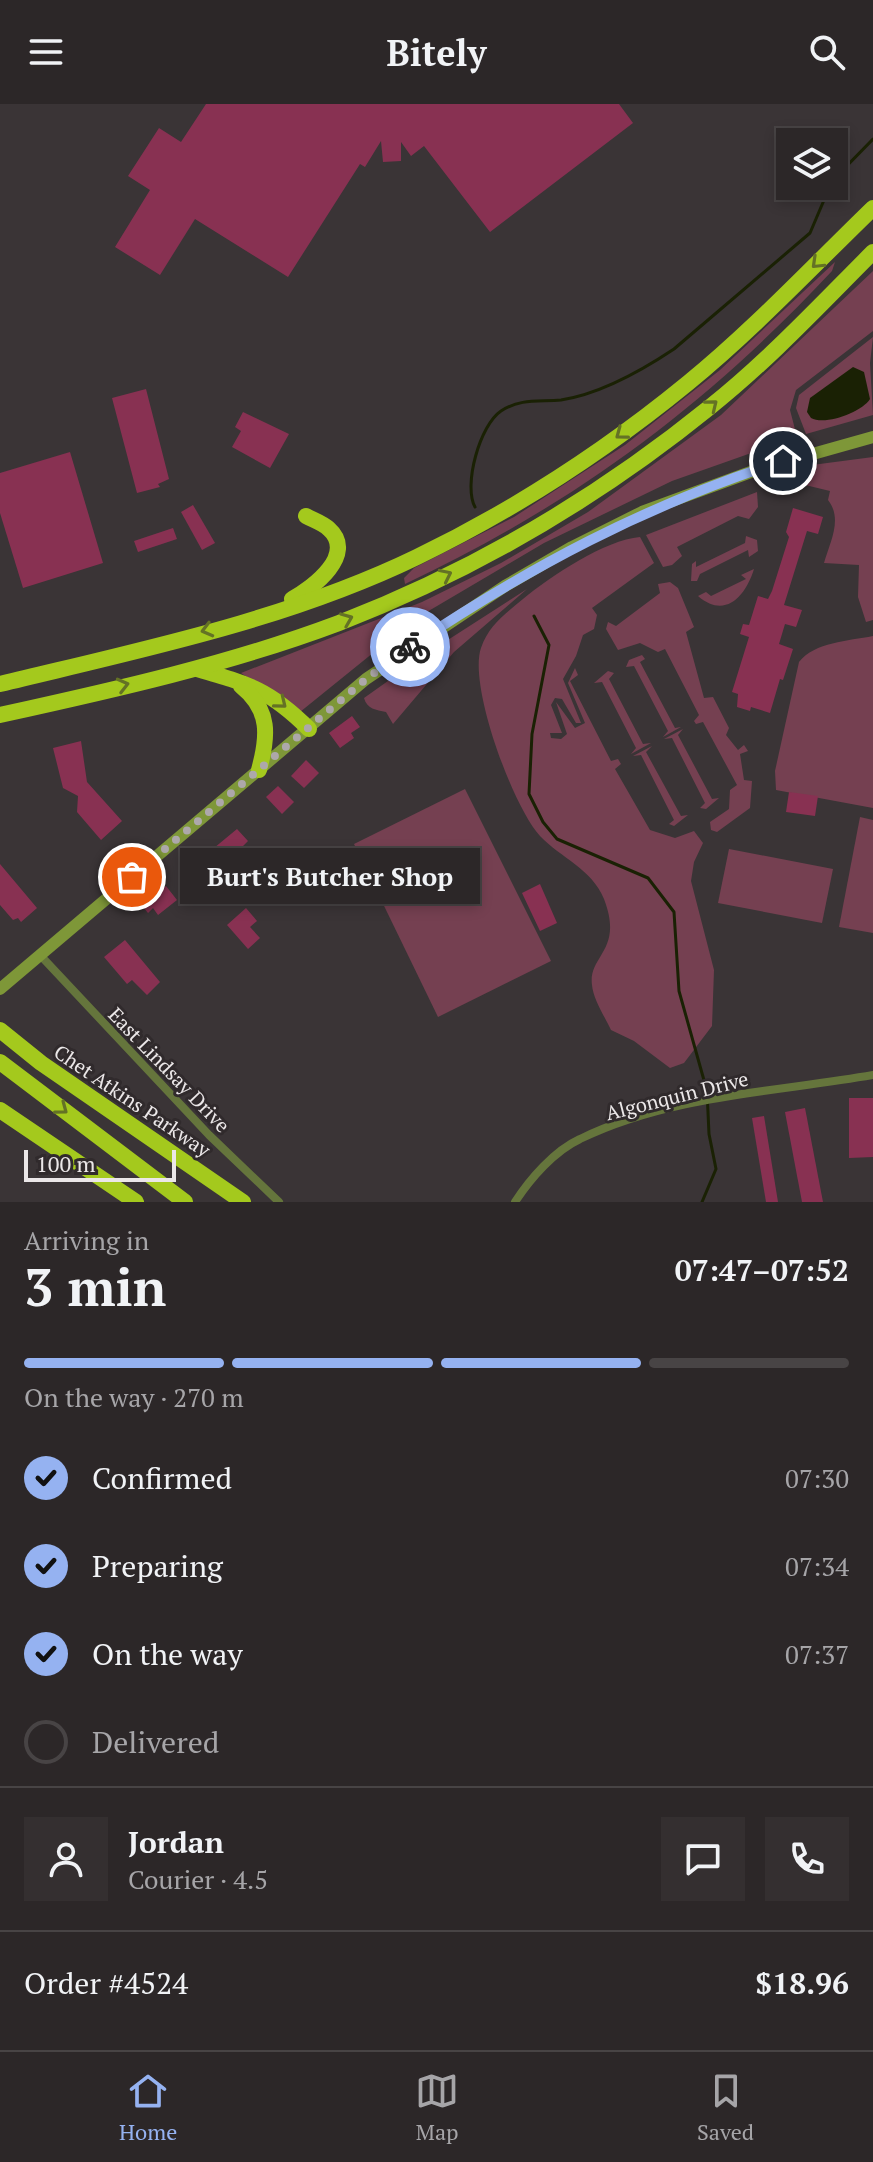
<!DOCTYPE html>
<meta charset="utf-8">
<style>
body{margin:0;font-family:"PT Serif",serif;background:#342f30;color:#f1f3f6;height:100vh;display:flex;flex-direction:column;font-size:30px;white-space:nowrap}
*{box-sizing:border-box;margin:0}
p{font-size:26px;color:#a6a5a8}
.icon{flex:none;width:44px;height:44px;fill:none;stroke:currentColor;stroke-width:2;stroke-linecap:round;stroke-linejoin:round}
.map{position:relative;height:1098px;overflow:hidden}
.panel{display:flex;flex-direction:column;background:#2c2728;flex:1}
.panel>*{flex:none}
.fabs{position:absolute;left:776px;top:24px;display:grid;gap:16px}
.fabs a{display:grid;place-items:center;width:72px;height:72px;border-radius:0px;background:#2c2728;box-shadow:0 4px 12px #0003,0 0 0 2px #484445;font-size:40px}
.scale{position:absolute;left:24px;bottom:20px;width:152px;box-sizing:border-box;padding-left:8px;border:4px solid #ebe7e8;border-top:0;font-size:22px;line-height:28px;white-space:nowrap;color:#ebe7e8;-webkit-text-stroke:6px #302a2c;paint-order:stroke}
.pin{position:absolute;display:grid;place-items:center;width:68px;height:68px;color:#fff;margin:-34px;border:4px solid #fff;border-radius:50%;box-shadow:0 2px 8px #0007}
.courier{position:absolute;display:grid;place-items:center;width:80px;height:80px;margin:-40px;border:6px solid #95b2f1;border-radius:50%;background:#fff;color:#222;box-shadow:0 2px 10px #0007}
.bubble{position:absolute;height:56px;border-radius:0px;background:#2c2728;box-shadow:0 4px 12px #0003,0 0 0 2px #484445;font-size:26px;font-weight:700;line-height:56px;text-align:center}
.headline em{font-style:normal;font-weight:700}
.headline div{display:flex;flex-direction:column-reverse}
.headline{display:flex;align-items:center;justify-content:space-between;height:136px;padding:0 24px}
h1{font-size:52px;font-weight:700;line-height:60px}
.bar{display:grid;grid-template-columns:repeat(4,1fr);gap:12px 8px;align-content:center;height:96px;padding:0 24px}
.bar i{height:10px;border-radius:6px;background:#484445}
.bar .current{background:#95b2f1}
.bar p{grid-column:span 4}
.line{display:flex;align-items:center;gap:20px;padding:0 24px;border-top:2px solid #484445}
.line div{flex:1}
.round{display:grid;place-items:center;flex:none;width:84px;height:84px;border-radius:0px;background:#342f30}
ol{padding:0 24px;list-style:none}
li{display:flex;align-items:center;gap:24px;height:88px}
li p{margin-inline-start:auto}
li .icon{padding:8px;border-radius:50%;background:#95b2f1;color:#111;stroke-width:4}
li:last-child{color:#a6a5a8}
li i{width:44px;height:44px;border:4px solid #484445;border-radius:50%}
header{display:flex;justify-content:space-between;align-items:center;height:104px;padding:0 24px;background:#2c2728;font-size:36px;font-weight:700}
.menu{display:flex;justify-content:space-around;align-items:center;height:112px;border-top:2px solid #484445;background:#2c2728;font-size:22px;color:#a6a5a8}
.menu a{display:grid;justify-items:center;gap:4px}
.menu .current{color:#95b2f1}
.map>svg:first-child{display:block}
.green{fill:#754051}
.water{fill:#1a2104}
.lines{fill:none;stroke-linecap:round;stroke-linejoin:round}
.stream{stroke:#1a2104;stroke-width:3}
.building{fill:#883152}
.street{stroke:#65753c;stroke-width:8}
.secondary{stroke:#7e9738;stroke-width:12}
.highway{stroke:#a4c91d;stroke-width:16}
.oneway{stroke:#647225}
.done{stroke:#ada8aa;stroke-width:8;stroke-dasharray:0 14.4}
.route{stroke:#95b2f1;stroke-width:10}
.labels{text-anchor:middle;stroke-width:6;stroke-linejoin:round;paint-order:stroke}
.street-label{font-size:20px;fill:#ebe7e8;stroke:#302a2c}
</style>
<header><svg class="icon" aria-label="menu" viewBox="0 0 24 24"><path d="M4 6h16M4 12h16M4 18h16"/></svg>Bitely<svg class="icon" aria-label="search" viewBox="0 0 24 24"><circle cx="10" cy="10" r="6"/><path d="M15 15l6 6"/></svg></header>
<div class="map">
<svg width="873" height="1098" viewBox="0 0 873 1098">
<rect width="100%" height="100%" fill="#3a3436"/>
<g class="green">
<path d="M835 158 832 167C705 303 574 400 405 480L404 474 414 464 514 413 625 341 720 266Z"/>
<polygon points="873,167 873,227 796,286 790,306 797,333 672,377 544,439 415,515 300,608 241,569 422,498 501,459 588,408 721,311"/>
<polygon points="873,233 870,259 873,311 806,330 796,304 799,291"/>
<path d="M873 353V516L866 518 858 493 859 461 824 459C830 438 843 415 828 396L830 387 801 380 797 388 776 389 770 384 812 361Z"/>
<polygon points="757,388 758,403 749,415 738,412 677,443 682,452 672,461 663,463 646,431"/>
<polygon points="746,432 757,436 758,447 749,453 748,446 700,470 697,477 691,477 692,460 696,457 696,463 745,439"/>
<path d="M640 433 654 459 592 504 597 511 594 525 583 531 576 552 563 575 581 619H576L562 595 555 594 551 601 562 629H550L551 634 561 635 567 630 556 598 575 624 585 619 568 579 575 564 578 571 570 577 611 657 618 655 621 660 615 665 650 726 675 734 694 727 703 739 694 758 691 777 714 866 712 922 684 959 670 964 634 937 611 926C605 913 593 895 592 881 588 851 624 847 604 795 592 765 561 754 540 732 513 703 468 581 481 544 489 521 505 510 523 495 551 472 605 436 640 433Z"/>
<path d="M754 465C746 491 726 516 698 492L706 488 711 492 746 475 741 471Z"/>
<polygon points="670,478 678,484 694,523 686,528 704,594 713,593 729,624 726,631 738,646 744,641 748,647 740,650 744,676 752,677 750,704 717,728 711,726 710,718 729,705 730,686 737,681 703,618 696,620 694,617 699,611 665,545 658,548 640,539 618,546 606,525 608,518 616,522 660,489 658,480"/>
<path d="M527 485 454 548 393 620 386 608C376 606 367 605 364 594L426 550Z"/>
<path d="M873 532V704L776 686 775 667 799 558C815 538 848 537 873 532Z"/>
<polygon points="642,551 645,555 640,558 675,624 681,623 663,633 668,627 634,562 626,563 629,556"/>
<polygon points="608,567 614,569 609,575 643,640 651,639 631,650 636,644 602,578 594,579"/>
<polygon points="683,625 678,631 712,695 719,694 706,705 700,704 705,699 672,634 664,635"/>
<polygon points="652,642 646,648 681,712 688,711 674,722 669,720 674,716 641,651 633,652"/>
<polygon points="465,685 551,857 438,913 354,740"/>
<polygon points="860,713 873,716 873,829 839,823"/>
<polygon points="729,745 833,765 822,819 718,799"/>
</g>
<path class="water" d="M853 263 864 268 870 295C862 308 825 322 811 314L807 308 810 294Z"/>
<g class="lines">
<g class="stream">
<polyline points="834,75 873,35"/>
<path d="M475 403C463 381 480 321 501 307 521 294 539 298 561 296 600 290 641 267 674 245L810 129 830 82"/>
<polyline points="534,512 549,541 532,630 529,690 543,718 557,735 648,774 674,808 679,887 707,987 709,1030 716,1065 702,1098"/>
</g>
</g>
<g class="building">
<polygon points="206,0 619,0 633,19 490,128 424,42 411,52 401,38 401,57 383,58 381,37 365,63 360,60 288,173 195,115 160,171 115,143 150,86 128,72 159,24 181,38"/>
<polygon points="146,285 169,375 158,380 160,383 137,389 112,294"/>
<polygon points="243,308 289,330 270,364 232,343 241,327 235,323"/>
<polygon points="70,348 103,459 23,484 0,409 0,369"/>
<polygon points="193,401 215,439 202,446 181,408"/>
<polygon points="793,404 823,413 818,430 807,427 784,501 802,506 796,523 785,520 779,540 793,545 783,576 780,575 770,609 751,603 750,607 737,603 738,590 732,588 749,533 740,530 743,520 749,521 758,492 768,495 772,487 789,433 786,428"/>
<polygon points="173,424 177,435 138,448 134,437"/>
<polygon points="352,612 360,623 351,629 354,634 340,644 329,629"/>
<polygon points="81,637 87,678 122,717 101,736 77,708 78,692 63,684 53,644"/>
<polygon points="306,656 319,669 304,684 291,672"/>
<polygon points="278,682 294,698 282,710 266,693"/>
<polygon points="789,688 818,692 815,712 786,708"/>
<polygon points="237,725 248,737 239,746 246,754 237,761 230,754 226,758 214,744"/>
<polygon points="0,760 37,804 21,818 18,814 13,816 0,801"/>
<polygon points="156,777 162,785 166,782 177,796 158,811 153,804 148,809 135,793"/>
<polygon points="540,780 557,819 540,827 522,789"/>
<polygon points="246,804 257,817 250,823 260,834 248,845 227,821"/>
<polygon points="125,836 160,878 147,891 132,876 127,880 104,853"/>
<polygon points="849,994 873,994 873,1053 849,1054"/>
<polygon points="805,1004 823,1098 802,1098 785,1008"/>
<polygon points="764,1012 778,1098 766,1098 752,1014"/>
</g>
<g class="lines">
<g class="street">
<polyline points="40,851 209,1031 279,1098"/>
<path d="M515 1098C530 1075 554 1047 580 1035 670 991 776 988 873 971"/>
</g>
<polyline class="secondary" points="0,885 366,575 505,482 572,443 642,408 759,365 873,333"/>
<g class="highway">
<path d="M292 495C313 484 357 450 329 425 323 419 313 416 306 412"/>
<path d="M197 565C249 580 270 586 309 625"/>
<path d="M0 580C140 546 287 516 417 453 514 406 605 347 688 279 753 226 812 163 873 104"/>
<path d="M241 582C271 606 268 633 259 666"/>
<path d="M0 611C114 586 230 560 339 519 473 467 599 393 710 303 769 256 820 201 873 148"/>
<polyline points="0,926 41,959 243,1098"/>
<polyline points="0,958 185,1098"/>
<polyline points="0,1006 136,1098"/>
</g>
</g>
<defs><path id="oneway-chevron" d="M-2-3.5L2.5 0L-2 3.5" fill="none" stroke-width="1.6" stroke-linecap="round" stroke-linejoin="round" transform="scale(2)"/></defs>
<g class="oneway">
<use href="#oneway-chevron" transform="translate(817 159) rotate(136)"/>
<use href="#oneway-chevron" transform="translate(712 301) rotate(-39)"/>
<use href="#oneway-chevron" transform="translate(621 330) rotate(143)"/>
<use href="#oneway-chevron" transform="translate(446 471) rotate(-26)"/>
<use href="#oneway-chevron" transform="translate(347 515) rotate(-22)"/>
<use href="#oneway-chevron" transform="translate(207 526) rotate(165)"/>
<use href="#oneway-chevron" transform="translate(123 581) rotate(-14)"/>
<use href="#oneway-chevron" transform="translate(281 599) rotate(39)"/>
<use href="#oneway-chevron" transform="translate(62 1005) rotate(37)"/>
</g>
<g class="lines">
<polyline class="done" points="132,773 366,575 410,543"/>
<path class="route" d="M410 543C531 462 644 402 783 357"/>
</g>
<g class="labels">
<g class="street-label">
<text transform="translate(169 966) rotate(46)" y="7">East Lindsay Drive</text>
<text transform="translate(677 992) rotate(-14)" y="7">Algonquin Drive</text>
<text transform="translate(132 997) rotate(34)" y="7">Chet Atkins Parkway</text>
</g>
</g>
</svg>
<div class="fabs">
<a><svg class="icon" aria-label="layers" viewBox="0 0 24 24"><path d="M12 4l9 5-9 5-9-5zM3 14l9 5 9-5"/></svg></a>
</div>
<div class="scale">100 m</div>
<div class="pin" style="left:132px;top:773px;background:#ea580c"><svg class="icon" aria-label="bag" viewBox="0 0 24 24"><path d="M5 8h14l-1 12H6zM9 8a3 3 0 0 1 6 0"/></svg></div>
<div class="pin" style="left:783px;top:357px;background:#1f2937"><svg class="icon" aria-label="home" viewBox="0 0 24 24"><path d="M3 11l9-7 9 7M6 9v11h12V9"/></svg></div>
<div class="courier" style="left:410px;top:543px"><svg class="icon" aria-label="bike" viewBox="0 0 24 24"><circle cx="6" cy="16" r="4"/><circle cx="18" cy="16" r="4"/><path d="M6 16l4-8h5l3 8M10 8l3 8H6M13 5h3"/></svg></div>
<div class="bubble" style="left:180px;top:744px;width:300px">Burt's Butcher Shop</div>
</div>
<section class="panel">
<div class="headline"><div><h1>3 min</h1><p>Arriving in</p></div><em>07:47–07:52</em></div>
<div class="bar"><i class="current"></i><i class="current"></i><i class="current"></i><i></i><p>On the way · 270 m</p></div>
<ol>
<li><svg class="icon" aria-label="check" viewBox="0 0 24 24"><path d="M5 12l5 5 9-10"/></svg>Confirmed<p>07:30</p></li>
<li><svg class="icon" aria-label="check" viewBox="0 0 24 24"><path d="M5 12l5 5 9-10"/></svg>Preparing<p>07:34</p></li>
<li><svg class="icon" aria-label="check" viewBox="0 0 24 24"><path d="M5 12l5 5 9-10"/></svg>On the way<p>07:37</p></li>
<li><i></i>Delivered</li>
</ol>
<div class="line" style="height:144px"><a class="round"><svg class="icon" aria-label="person" viewBox="0 0 24 24"><circle cx="12" cy="8" r="4"/><path d="M4 21q1-7 8-7t8 7"/></svg></a><div><b>Jordan</b><p>Courier · 4.5</p></div><a class="round"><svg class="icon" aria-label="chat" viewBox="0 0 24 24"><path d="M4 5h16v11H9l-5 4z"/></svg></a><a class="round"><svg class="icon" aria-label="phone" viewBox="0 0 24 24"><path d="M5 4h4l2 5-3 2q2 4 5 5l2-3 5 2v4C11 20 4 13 5 4z"/></svg></a></div>
<div class="line" style="height:104px"><div>Order #4524</div><b>$18.96</b></div>
</section>
<nav class="menu">
<a class="current"><svg class="icon" aria-label="home" viewBox="0 0 24 24"><path d="M3 11l9-7 9 7M6 9v11h12V9"/></svg>Home</a>
<a><svg class="icon" aria-label="map" viewBox="0 0 24 24"><path d="M3 6l6-2 6 2 6-2v14l-6 2-6-2-6 2zM9 4v14M15 6v14"/></svg>Map</a>
<a><svg class="icon" aria-label="saved" viewBox="0 0 24 24"><path d="M7 4h10v16l-5-4-5 4z"/></svg>Saved</a>
</nav>
